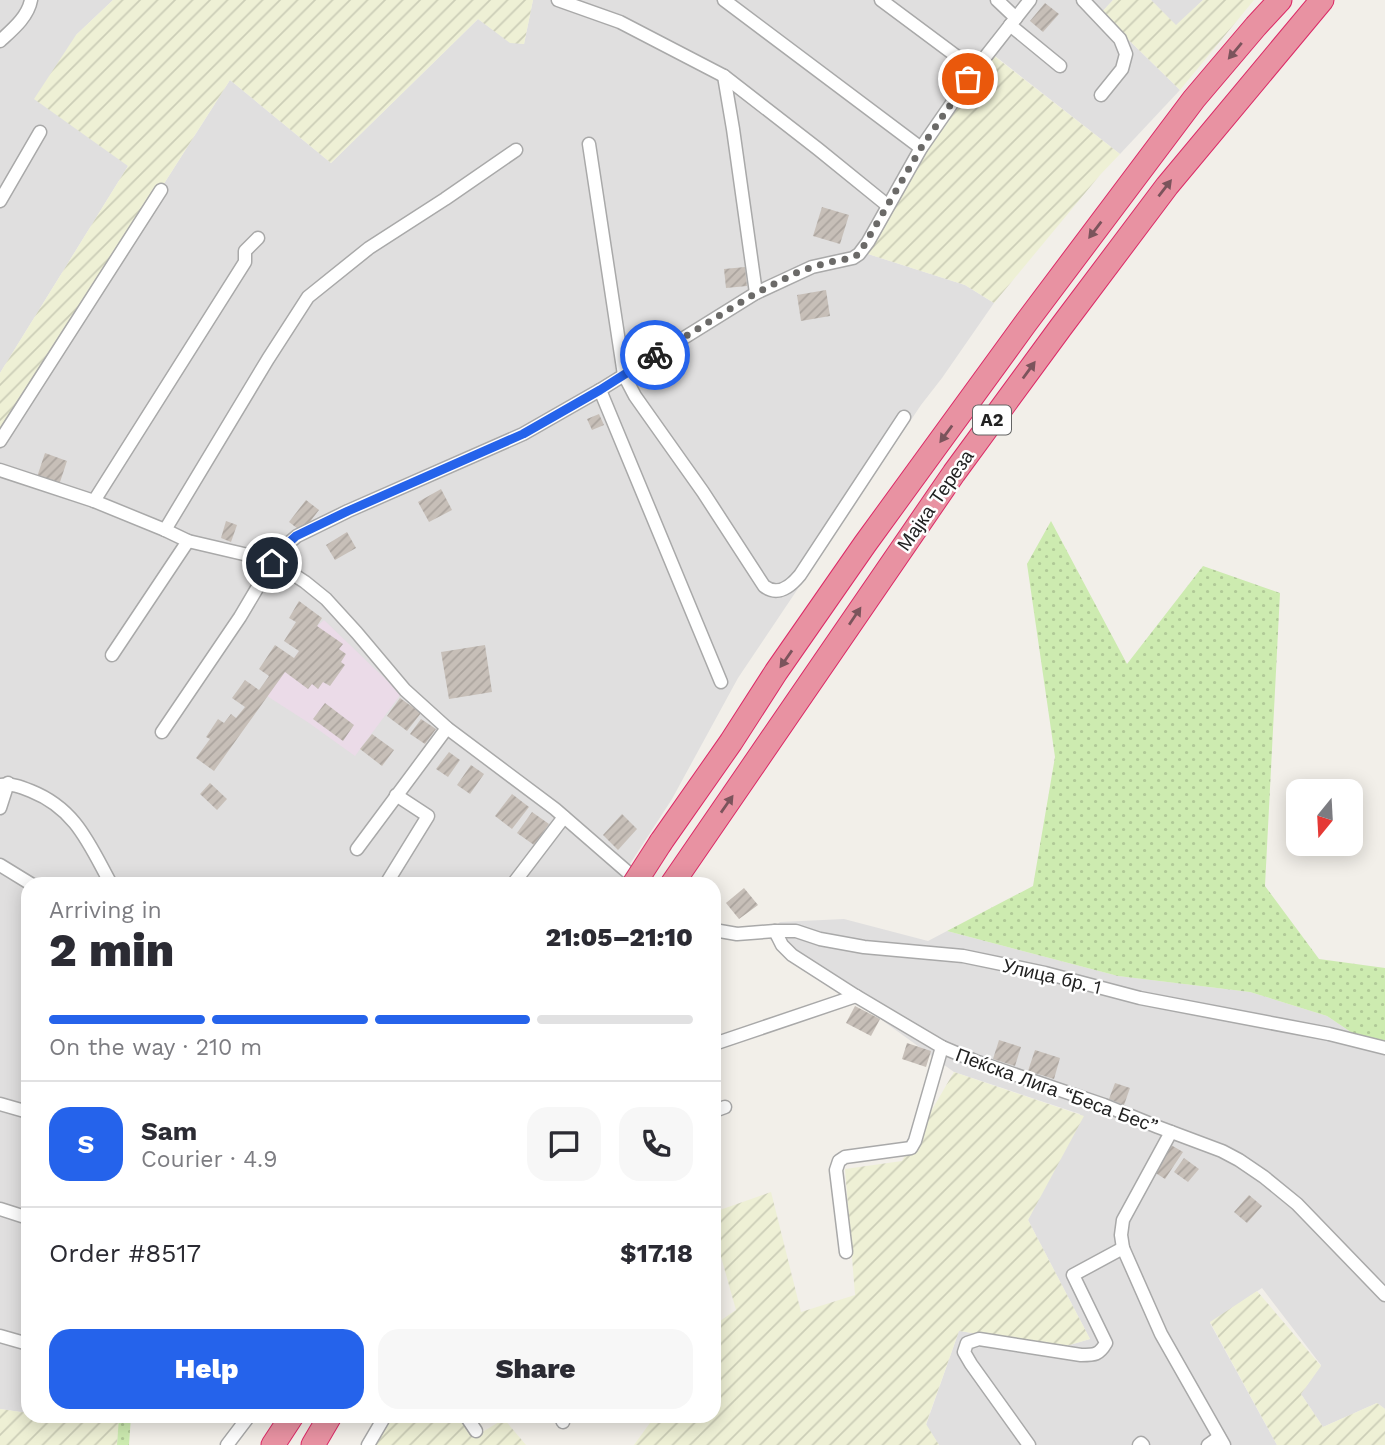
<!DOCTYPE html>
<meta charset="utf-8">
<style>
body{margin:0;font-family:"Work Sans",sans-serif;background:#f7f7f7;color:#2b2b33;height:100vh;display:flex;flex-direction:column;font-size:26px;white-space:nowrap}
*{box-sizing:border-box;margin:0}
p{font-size:23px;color:#7c7c81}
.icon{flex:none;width:38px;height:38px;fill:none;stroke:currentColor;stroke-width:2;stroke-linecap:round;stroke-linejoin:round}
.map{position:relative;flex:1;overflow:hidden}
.panel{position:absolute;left:21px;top:877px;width:700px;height:546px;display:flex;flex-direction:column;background:#fff;border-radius:21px;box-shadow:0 4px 18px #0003}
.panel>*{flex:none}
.needle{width:46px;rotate:198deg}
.fabs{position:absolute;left:1286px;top:779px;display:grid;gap:14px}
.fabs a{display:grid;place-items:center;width:77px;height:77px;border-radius:14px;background:#fff;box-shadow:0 4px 18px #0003;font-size:35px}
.pin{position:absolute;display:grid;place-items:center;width:60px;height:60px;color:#fff;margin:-30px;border:4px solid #fff;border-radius:50%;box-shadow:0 2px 7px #0007}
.courier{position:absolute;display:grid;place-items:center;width:70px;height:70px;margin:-35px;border:5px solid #2563eb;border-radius:50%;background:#fff;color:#222;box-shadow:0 2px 9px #0007}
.overview em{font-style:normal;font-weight:800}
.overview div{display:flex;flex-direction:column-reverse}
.overview{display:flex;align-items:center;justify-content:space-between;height:119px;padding:0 28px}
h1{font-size:46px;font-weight:800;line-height:52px}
.bar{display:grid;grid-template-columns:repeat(4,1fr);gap:10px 7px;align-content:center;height:84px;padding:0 28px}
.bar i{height:9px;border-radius:5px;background:#e1e1e2}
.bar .on{background:#2563eb}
.bar p{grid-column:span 4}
.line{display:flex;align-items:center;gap:18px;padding:0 28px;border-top:2px solid #e1e1e2}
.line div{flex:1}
.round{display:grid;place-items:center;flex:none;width:74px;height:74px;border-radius:21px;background:#f7f7f7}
.cta{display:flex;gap:14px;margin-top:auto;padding:14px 28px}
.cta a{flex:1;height:80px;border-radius:21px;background:#2563eb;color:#fff;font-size:28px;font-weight:800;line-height:80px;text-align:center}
.cta a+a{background:#f7f7f7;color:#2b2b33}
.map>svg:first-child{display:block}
.residential{fill:#e0dfdf}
.industrial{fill:#ebdbe8}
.farmland{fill:url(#farmland-furrows)}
.grass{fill:url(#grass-dots)}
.building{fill:url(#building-hatch)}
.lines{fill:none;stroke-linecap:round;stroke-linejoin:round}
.street-casing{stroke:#a9a9a9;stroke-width:15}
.highway-casing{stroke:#dc2a67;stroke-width:25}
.street{stroke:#fff;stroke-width:12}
.highway{stroke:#e892a2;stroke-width:23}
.highway-bridge-casing{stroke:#dc2a67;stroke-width:25;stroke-linecap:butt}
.highway-bridge{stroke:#e892a2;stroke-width:23}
.oneway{fill:#7b545c}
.done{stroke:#6b6a68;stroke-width:7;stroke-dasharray:0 12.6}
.route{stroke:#2563eb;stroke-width:9}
.labels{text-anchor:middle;stroke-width:5;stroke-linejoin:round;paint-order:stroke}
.shield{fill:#fff;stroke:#646464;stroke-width:2}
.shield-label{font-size:18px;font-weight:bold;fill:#222}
.street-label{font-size:19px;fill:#222;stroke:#fff}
</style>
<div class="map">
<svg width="1385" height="1445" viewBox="0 0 1385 1445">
<defs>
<pattern id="farmland-furrows" width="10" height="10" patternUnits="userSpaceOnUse" patternTransform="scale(1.75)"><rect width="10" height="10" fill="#eef0d5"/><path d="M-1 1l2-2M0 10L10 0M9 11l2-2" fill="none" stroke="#ccceb7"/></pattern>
<pattern id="grass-dots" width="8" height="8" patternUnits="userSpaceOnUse" patternTransform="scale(1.75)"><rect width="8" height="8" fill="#cdebb0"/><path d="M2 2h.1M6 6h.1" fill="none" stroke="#b0c997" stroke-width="1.8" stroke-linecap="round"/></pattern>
<pattern id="building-hatch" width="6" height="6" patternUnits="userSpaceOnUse" patternTransform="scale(1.75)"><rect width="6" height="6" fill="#c7bfb8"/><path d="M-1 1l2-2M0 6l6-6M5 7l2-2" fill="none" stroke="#aba49e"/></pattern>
</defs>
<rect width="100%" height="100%" fill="#f2efe9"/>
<g class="residential">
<polygon points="0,0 113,0 76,35 128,166 0,373"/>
<polygon points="533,0 1113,0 1101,13 1180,90 1120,154 990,52 868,254 965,285 994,303 942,378 921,405 738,678 672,799 617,884 28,884 28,1413 0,1409 0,441 230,80 331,163 478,19 510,42 524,44"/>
<polygon points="1151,0 1203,0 1176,26"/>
<polygon points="844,919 928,941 947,931 1118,976 1250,992 1327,1016 1385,1055 1385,1409 1377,1403 1323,1427 1301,1394 1321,1365 1262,1288 1210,1323 1277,1445 939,1445 926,1425 959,1331 1063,1347 1090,1339 1028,1220 1080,1114 954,1072 765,936 780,922"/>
</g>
<polygon class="industrial" points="324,620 401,694 355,756 309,723 267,696 317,626"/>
<g class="farmland">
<polygon points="113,0 533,0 524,44 510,43 478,19 331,163 230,80 0,441 0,373 128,166 34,99 76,35"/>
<polygon points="1113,0 1151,0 1176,25 1203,0 1254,0 1180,90 1101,13"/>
<polygon points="989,52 1120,154 1100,175 994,303 965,285 868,254 868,242"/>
<polygon points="954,1072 1084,1116 1028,1220 1090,1339 1063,1347 959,1331 926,1424 939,1445 634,1445 655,1416 714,1416 714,1325 736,1310 714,1232 714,1212 771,1192 801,1312 855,1295 845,1169 902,1161"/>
<polygon points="1257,1291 1321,1366 1301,1394 1323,1427 1377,1403 1385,1409 1385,1445 1277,1445 1210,1322"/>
<polygon points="0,1409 28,1413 28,1416 52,1418 53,1416 119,1416 117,1445 0,1445"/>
<polygon points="391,1416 465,1416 479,1434 504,1419 526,1445 375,1445"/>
</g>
<g class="grass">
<polygon points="1051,521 1127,664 1203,566 1280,593 1265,886 1319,959 1385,968 1385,1055 1327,1016 1250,992 1118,976 947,931 1033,886 1055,757 1027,564"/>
<polygon points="119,1416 131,1416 129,1445 117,1445"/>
</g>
<g class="building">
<polygon points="1045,3 1059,14 1043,32 1030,21"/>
<polygon points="822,207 849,215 840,244 813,236"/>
<polygon points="745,267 747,286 726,288 724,269"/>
<polygon points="826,290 830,316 801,321 797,295"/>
<polygon points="599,414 604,425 592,430 587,419"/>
<polygon points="45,453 67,461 59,485 37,477"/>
<polygon points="441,489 452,510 429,522 418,502"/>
<polygon points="306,500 319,510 302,532 289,522"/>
<polygon points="226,521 237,525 231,542 221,538"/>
<polygon points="347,532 356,548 335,560 326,545"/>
<polygon points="299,601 322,618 317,626 343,644 339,649 346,654 341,662 345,665 330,686 323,682 318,689 312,684 308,689 285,672 214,771 196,758 210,739 206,737 218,719 224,723 231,714 236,718 245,707 232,698 245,680 259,690 269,676 259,669 275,645 294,658 299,651 284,641 296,622 289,618"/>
<polygon points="485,645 492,692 449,699 441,652"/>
<polygon points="400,698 421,713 407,731 387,716"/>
<polygon points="325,703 354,725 343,741 313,719"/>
<polygon points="421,719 436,729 425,744 410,734"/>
<polygon points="372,734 394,750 382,766 360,749"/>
<polygon points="449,752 460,760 448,777 436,769"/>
<polygon points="471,765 484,774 470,794 457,785"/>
<polygon points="210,783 227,799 217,810 200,794"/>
<polygon points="512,794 529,807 512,829 495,816"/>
<polygon points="532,812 549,824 534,845 517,833"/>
<polygon points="622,814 637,829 618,850 603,835"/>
<polygon points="744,888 758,905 739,919 726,903"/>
<polygon points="855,1006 880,1019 871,1036 846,1023"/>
<polygon points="999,1040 1021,1047 1015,1066 993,1059"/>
<polygon points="907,1043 931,1051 926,1067 902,1059"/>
<polygon points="1035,1050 1060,1058 1054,1079 1028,1071"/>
<polygon points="1115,1083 1130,1088 1124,1105 1109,1099"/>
<polygon points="1171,1145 1183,1152 1165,1179 1154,1172"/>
<polygon points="1184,1158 1199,1169 1188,1182 1174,1172"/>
<polygon points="1249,1195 1262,1206 1247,1223 1234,1212"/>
</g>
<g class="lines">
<defs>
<g id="street">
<polyline points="558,0 620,22 724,76 818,149 887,205"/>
<polyline points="724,0 921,148"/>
<polyline points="881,0 975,70"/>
<polyline points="997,0 1016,18"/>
<polyline points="1083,0 1120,39 1126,54 1122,69 1101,95"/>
<polyline points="1010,25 1060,66"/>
<path d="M0 41C12 30 28 17 31 0"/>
<polyline points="724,76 733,129 756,293"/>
<path d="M589 144 624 375 635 396 703 492 764 586C778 597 791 586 800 575L904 417"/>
<polyline points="0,201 40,132"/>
<polyline points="600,390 721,682"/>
<polyline points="0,441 161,190"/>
<polyline points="0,470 94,501 165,530 188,541 261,558 285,569 305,582 326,599 357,633 405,690 447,728 555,809 639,882"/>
<polyline points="94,501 245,262 245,251 258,238"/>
<polyline points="165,530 268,359 308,297 369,248 445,199 516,150"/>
<polyline points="112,655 188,541"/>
<polyline points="162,732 240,617 272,563 284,547 297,536 348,511 523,434 600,390 756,293 812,267 853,258 859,254 868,242 921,148 975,70 1030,0"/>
<path d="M0 785C11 783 21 787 31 791 76 809 89 844 111 884"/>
<polyline points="0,808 8,783"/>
<polyline points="357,849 447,728"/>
<polyline points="0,865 31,884"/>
<polyline points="386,884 428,816 396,795"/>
<polyline points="513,884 564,817"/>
<polyline points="714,930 737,934 775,931 796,931 820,939 864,947 963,956 1045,973 1140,998 1329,1034 1385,1048"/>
<polyline points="775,931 782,945 792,955 856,996 942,1047 975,1061 1104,1105 1158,1127 1222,1151 1239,1160 1264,1177 1297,1204 1385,1295"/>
<polyline points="714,1044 856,996"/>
<polyline points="0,1104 28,1112"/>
<polyline points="714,1111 725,1107"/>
<polyline points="1171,1132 1123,1220 1121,1235 1123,1248 1161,1334 1224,1445"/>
<polyline points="0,1209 22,1216"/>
<polyline points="846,1252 836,1170 839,1161 845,1157 911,1148 915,1141 942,1047"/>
<polyline points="0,1336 28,1344"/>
<polyline points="466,1416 476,1431"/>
<polyline points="560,1416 563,1422"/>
<polyline points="227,1445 249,1416"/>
<polyline points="368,1445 385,1416"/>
<path d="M1029 1445 971 1364 964 1352 967 1343 979 1339 1081 1355C1095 1355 1099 1355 1106 1343L1073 1275 1123 1248"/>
<polyline points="1139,1445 1141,1443 1143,1445"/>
<polyline points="1208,1445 1219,1437"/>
</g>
<g id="highway">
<polyline points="661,842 731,742 776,672 865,544 1025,324 1194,99 1256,26 1280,0"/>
<polyline points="672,884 954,473 1061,327 1167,186 1322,0"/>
<polyline points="273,1445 292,1416"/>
<polyline points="313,1445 330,1416"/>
</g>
</defs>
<use href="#street" class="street-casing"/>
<use href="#highway" class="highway-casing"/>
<use href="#street" class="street"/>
<use href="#highway" class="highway"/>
<defs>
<polyline id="highway-bridge" points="634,884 661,842"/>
</defs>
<use href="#highway-bridge" class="highway-bridge-casing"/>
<use href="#highway-bridge" class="highway-bridge"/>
</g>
<defs><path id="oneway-solid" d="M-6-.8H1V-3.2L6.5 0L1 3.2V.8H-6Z" transform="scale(1.75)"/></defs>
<g class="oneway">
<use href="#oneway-solid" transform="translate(1235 51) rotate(130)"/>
<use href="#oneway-solid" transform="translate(1165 188) rotate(-52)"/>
<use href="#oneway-solid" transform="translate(1095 230) rotate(127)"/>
<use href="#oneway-solid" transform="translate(1029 370) rotate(-54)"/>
<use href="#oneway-solid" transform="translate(946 434) rotate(126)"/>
<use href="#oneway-solid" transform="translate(855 616) rotate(-56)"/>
<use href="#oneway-solid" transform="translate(786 659) rotate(125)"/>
<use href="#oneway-solid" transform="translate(727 804) rotate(-55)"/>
</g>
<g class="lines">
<polyline class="done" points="655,355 756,293 800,271 829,262 852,258 859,254 921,148 968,79"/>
<polyline class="route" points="272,563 284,547 296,536 348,511 523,434 600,390 655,355"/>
</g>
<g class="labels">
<rect class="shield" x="973" y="405.5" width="38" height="29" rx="5"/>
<g class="shield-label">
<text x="992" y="426">A2</text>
</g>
<g class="street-label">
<text transform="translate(935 500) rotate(-55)" y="7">Мајка Тереза</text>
<text transform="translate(1052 976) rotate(13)" y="7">Улица бр. 1</text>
<text transform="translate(1057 1090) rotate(20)" y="7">Пеќска Лига “Беса Бес”</text>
</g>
</g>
</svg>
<div class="fabs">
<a><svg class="needle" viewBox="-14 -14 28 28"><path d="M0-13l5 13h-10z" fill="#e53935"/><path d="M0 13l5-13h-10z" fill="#7c7c81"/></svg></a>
</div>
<div class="pin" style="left:968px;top:79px;background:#ea580c"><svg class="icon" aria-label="bag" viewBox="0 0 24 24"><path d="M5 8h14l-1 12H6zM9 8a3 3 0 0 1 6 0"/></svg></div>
<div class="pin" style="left:272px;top:563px;background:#1f2937"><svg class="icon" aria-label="home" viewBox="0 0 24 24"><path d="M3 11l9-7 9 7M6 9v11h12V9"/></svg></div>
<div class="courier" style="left:655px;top:355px"><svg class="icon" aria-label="bike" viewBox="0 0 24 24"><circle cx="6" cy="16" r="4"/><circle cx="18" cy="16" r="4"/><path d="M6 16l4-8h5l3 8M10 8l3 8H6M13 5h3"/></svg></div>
<section class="panel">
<div class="overview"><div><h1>2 min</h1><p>Arriving in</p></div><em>21:05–21:10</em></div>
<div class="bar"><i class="on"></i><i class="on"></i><i class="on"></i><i></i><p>On the way · 210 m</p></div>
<div class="line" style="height:126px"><b class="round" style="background:#2563eb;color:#fff">S</b><div><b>Sam</b><p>Courier · 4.9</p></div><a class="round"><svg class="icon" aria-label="chat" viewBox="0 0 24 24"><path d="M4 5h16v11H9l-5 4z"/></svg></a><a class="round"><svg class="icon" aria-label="phone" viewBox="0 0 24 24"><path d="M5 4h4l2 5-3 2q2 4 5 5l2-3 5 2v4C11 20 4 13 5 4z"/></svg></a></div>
<div class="line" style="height:91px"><div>Order #8517</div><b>$17.18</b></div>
<div class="cta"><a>Help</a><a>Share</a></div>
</section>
</div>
